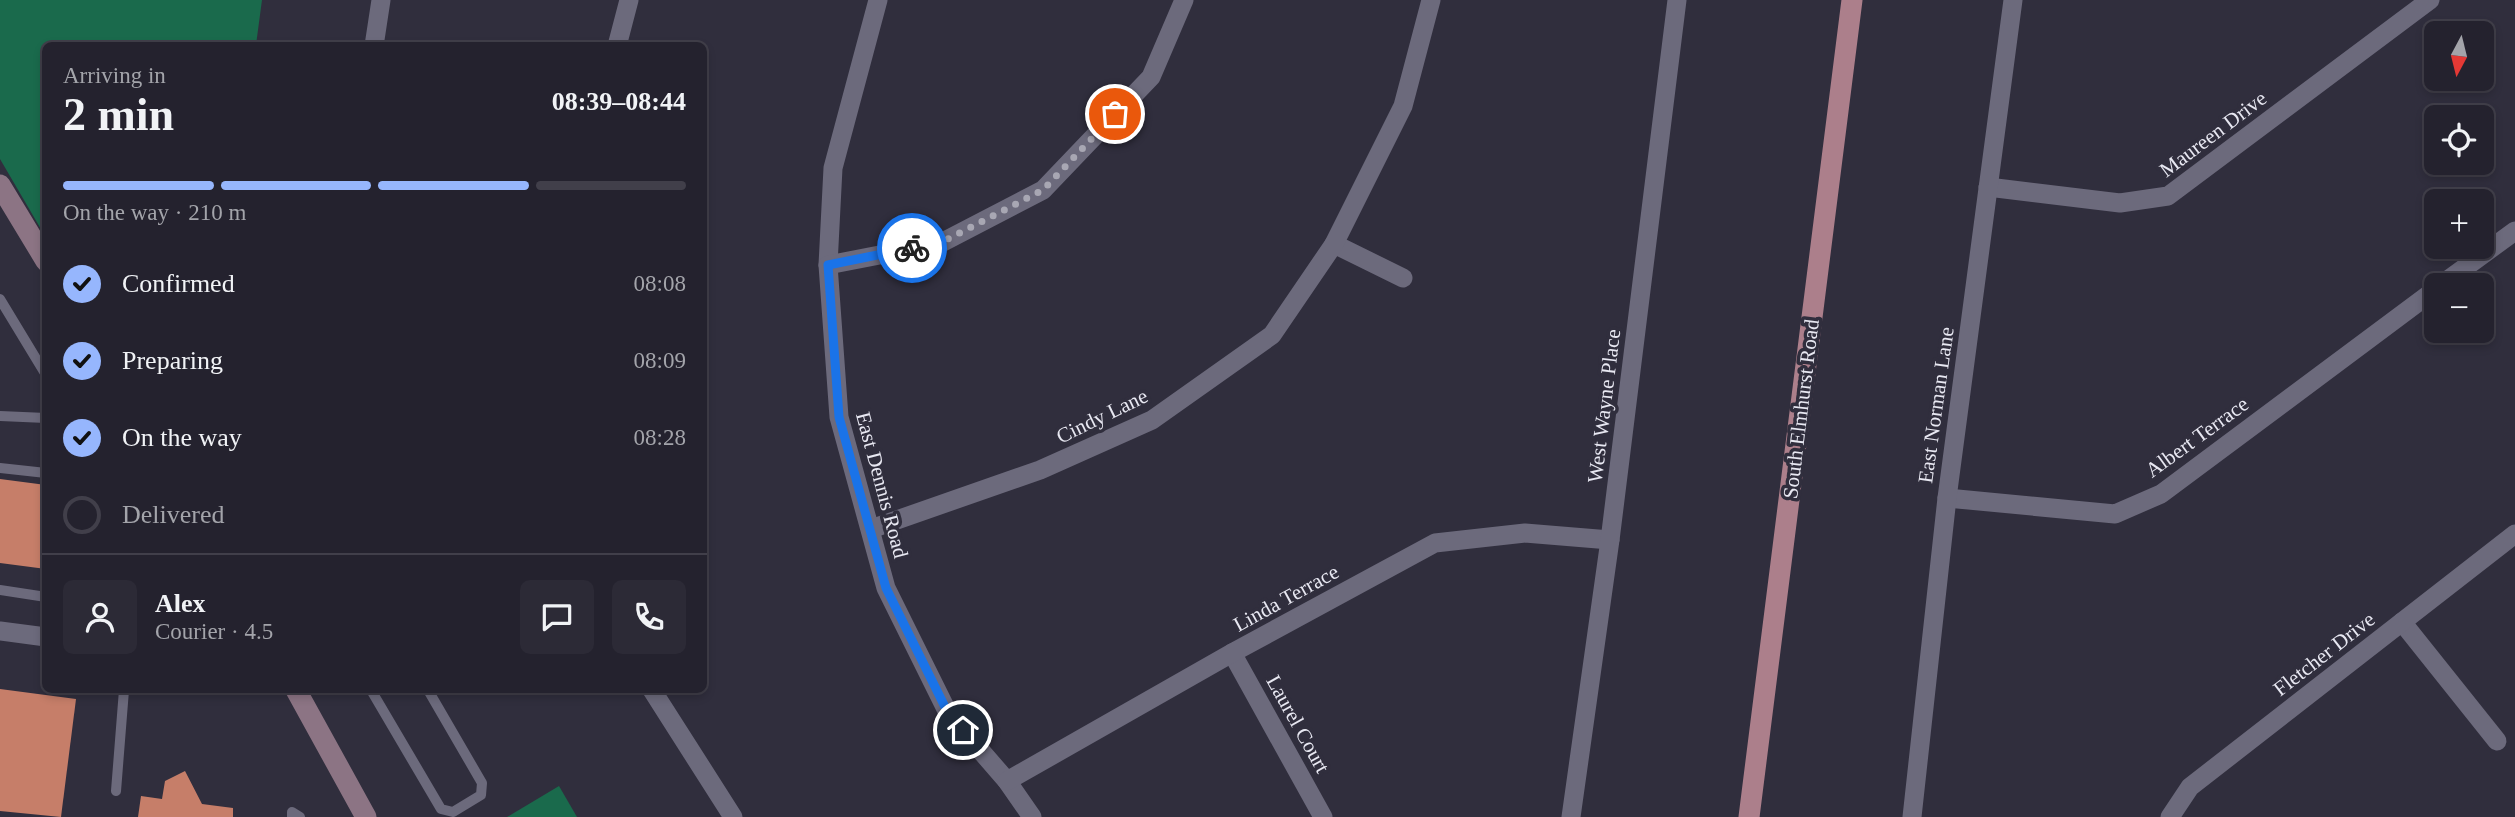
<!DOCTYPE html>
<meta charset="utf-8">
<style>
body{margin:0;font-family:Georgia,serif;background:#2c2a36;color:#f1f3f6;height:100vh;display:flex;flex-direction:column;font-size:26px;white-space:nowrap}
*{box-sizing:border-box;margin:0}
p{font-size:23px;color:#a3a4aa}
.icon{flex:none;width:38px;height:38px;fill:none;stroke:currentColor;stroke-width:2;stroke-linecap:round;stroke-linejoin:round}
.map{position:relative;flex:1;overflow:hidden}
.sheet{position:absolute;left:42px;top:42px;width:665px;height:651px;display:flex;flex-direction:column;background:#24222e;border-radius:10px;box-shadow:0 4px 10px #0003,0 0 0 2px #413f4a}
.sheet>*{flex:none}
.needle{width:46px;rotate:187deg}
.tools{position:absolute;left:2424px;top:21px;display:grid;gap:14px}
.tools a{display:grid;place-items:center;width:70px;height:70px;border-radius:10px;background:#24222e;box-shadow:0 4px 10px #0003,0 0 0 2px #413f4a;font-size:35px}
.pin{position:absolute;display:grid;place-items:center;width:60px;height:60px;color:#fff;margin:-30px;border:4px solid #fff;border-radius:50%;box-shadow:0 2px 7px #0007}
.courier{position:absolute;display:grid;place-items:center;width:70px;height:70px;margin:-35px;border:5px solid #1a73e8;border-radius:50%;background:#fff;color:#222;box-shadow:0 2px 9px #0007}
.headline em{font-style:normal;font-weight:600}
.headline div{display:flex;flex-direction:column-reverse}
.headline{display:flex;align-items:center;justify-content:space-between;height:119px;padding:0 21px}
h1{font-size:46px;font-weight:600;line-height:52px}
.bar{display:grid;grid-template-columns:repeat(4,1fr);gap:10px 7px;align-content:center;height:84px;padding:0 21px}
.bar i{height:9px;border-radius:5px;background:#413f4a}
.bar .current{background:#96b6fd}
.bar p{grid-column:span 4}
.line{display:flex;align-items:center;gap:18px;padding:0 21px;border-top:2px solid #413f4a}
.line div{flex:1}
.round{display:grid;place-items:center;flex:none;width:74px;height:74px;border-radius:10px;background:#2c2a36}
ol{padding:0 21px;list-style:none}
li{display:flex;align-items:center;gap:21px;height:77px}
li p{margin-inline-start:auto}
li .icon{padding:7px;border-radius:50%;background:#96b6fd;color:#111;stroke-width:4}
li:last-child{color:#a3a4aa}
li i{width:38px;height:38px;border:4px solid #413f4a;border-radius:50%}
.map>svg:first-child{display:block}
.green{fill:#1a6a4c}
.building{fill:#c67e69}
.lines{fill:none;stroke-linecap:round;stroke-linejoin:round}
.lane{stroke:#6c6a7c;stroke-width:10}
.street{stroke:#6c6a7c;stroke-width:19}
.secondary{stroke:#8c7484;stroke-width:21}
.primary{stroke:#ac7f8b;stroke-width:21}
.done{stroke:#a8a7b3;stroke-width:7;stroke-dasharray:0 12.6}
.route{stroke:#1a73e8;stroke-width:9}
.labels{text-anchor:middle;stroke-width:7;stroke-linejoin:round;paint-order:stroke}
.street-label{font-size:21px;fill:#e8e8f2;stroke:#302e3d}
</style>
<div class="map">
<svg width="2515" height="817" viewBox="0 0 2515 817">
<rect width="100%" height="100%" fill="#302e3d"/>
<g class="green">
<polygon points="0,0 262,0 256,45 46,46 45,236 0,159"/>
<polygon points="559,786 577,817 507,817"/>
</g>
<g class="building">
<polygon points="0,479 46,485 46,569 0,563"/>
<polygon points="0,689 76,699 61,817 0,811"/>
<polygon points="185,771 202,804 233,808 233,817 138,817 141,796 162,799 165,781"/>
</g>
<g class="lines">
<g class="lane">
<polyline points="0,299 46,375"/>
<polyline points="0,416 46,418"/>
<polyline points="0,468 46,473"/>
<polyline points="0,590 46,597"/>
<polyline points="371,690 441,809 453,812 481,795 482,783 428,690"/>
<polyline points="116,791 124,690"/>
<polyline points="292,817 292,812 300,817"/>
</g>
<g class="street">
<polyline points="878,0 833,168 828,265 839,417 886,588 948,713 1007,781 1032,817"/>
<polyline points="374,46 381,0"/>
<polyline points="617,46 629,0"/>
<polyline points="1988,187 2120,203 2168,196 2430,0"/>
<polyline points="1334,244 1403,278"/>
<polyline points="828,265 941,243 1043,190 1151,77 1184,0"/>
<polyline points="2441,285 2515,231"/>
<polyline points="1947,498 2115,514 2161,494 2436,289"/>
<polyline points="871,529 1040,470 1152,420 1272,335 1334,244 1403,106 1431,0"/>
<polyline points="2402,622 2497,741"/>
<polyline points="0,631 46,637"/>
<polyline points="1232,653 1323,817"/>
<polyline points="652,690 733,817"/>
<polyline points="1007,781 1232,653 1435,543 1525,533 1610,540"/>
<polyline points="1571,817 1610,540 1677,0"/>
<polyline points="1912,817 1947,498 2013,0"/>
<polyline points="2170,817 2190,787 2515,534"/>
</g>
<g class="secondary">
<polyline points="0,185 46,261"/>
<polyline points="296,690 366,817"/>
</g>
<polyline class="primary" points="1749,817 1852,0"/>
</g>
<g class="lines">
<polyline class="done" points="912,248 940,243 1043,190 1115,114"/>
<polyline class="route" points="912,248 828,265 839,417 886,588 948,713 963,730"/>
</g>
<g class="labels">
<g class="street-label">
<text transform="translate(2213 134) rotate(-37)" y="7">Maureen Drive</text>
<text transform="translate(1936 405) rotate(-82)" y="7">East Norman Lane</text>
<text transform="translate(1604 406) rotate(-83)" y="7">West Wayne Place</text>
<text transform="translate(1801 409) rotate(-83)" y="7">South Elmhurst Road</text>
<text transform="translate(1102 416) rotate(-26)" y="7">Cindy Lane</text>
<text transform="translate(2197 437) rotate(-36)" y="7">Albert Terrace</text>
<text transform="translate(882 485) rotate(75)" y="7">East Dennis Road</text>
<text transform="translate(1286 598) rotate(-29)" y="7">Linda Terrace</text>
<text transform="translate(2324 654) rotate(-38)" y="7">Fletcher Drive</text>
<text transform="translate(1298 724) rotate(61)" y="7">Laurel Court</text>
</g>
</g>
</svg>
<div class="tools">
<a><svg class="needle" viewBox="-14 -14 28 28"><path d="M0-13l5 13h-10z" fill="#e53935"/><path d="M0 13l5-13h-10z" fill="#a3a4aa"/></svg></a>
<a><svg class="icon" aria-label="locate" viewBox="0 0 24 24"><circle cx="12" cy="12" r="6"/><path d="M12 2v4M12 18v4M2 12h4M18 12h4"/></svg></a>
<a>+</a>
<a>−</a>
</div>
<div class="pin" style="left:1115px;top:114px;background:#ea580c"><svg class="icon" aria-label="bag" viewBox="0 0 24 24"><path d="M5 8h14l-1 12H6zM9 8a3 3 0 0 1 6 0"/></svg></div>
<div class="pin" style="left:963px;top:730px;background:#1f2937"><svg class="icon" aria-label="home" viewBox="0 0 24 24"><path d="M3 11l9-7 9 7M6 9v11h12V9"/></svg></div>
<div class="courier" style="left:912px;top:248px"><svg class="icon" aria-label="bike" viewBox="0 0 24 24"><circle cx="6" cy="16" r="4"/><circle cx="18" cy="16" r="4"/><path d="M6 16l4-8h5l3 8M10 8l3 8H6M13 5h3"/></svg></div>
<section class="sheet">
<div class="headline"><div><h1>2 min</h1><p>Arriving in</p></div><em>08:39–08:44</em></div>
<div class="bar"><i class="current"></i><i class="current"></i><i class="current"></i><i></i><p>On the way · 210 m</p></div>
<ol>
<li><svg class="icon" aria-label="check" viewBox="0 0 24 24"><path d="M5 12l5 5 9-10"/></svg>Confirmed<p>08:08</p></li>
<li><svg class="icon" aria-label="check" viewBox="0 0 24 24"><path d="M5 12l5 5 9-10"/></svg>Preparing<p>08:09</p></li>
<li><svg class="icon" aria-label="check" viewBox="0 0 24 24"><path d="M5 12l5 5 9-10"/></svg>On the way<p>08:28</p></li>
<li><i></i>Delivered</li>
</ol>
<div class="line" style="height:126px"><a class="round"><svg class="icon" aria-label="person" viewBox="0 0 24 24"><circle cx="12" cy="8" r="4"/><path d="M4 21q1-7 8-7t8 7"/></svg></a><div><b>Alex</b><p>Courier · 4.5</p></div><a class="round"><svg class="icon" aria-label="chat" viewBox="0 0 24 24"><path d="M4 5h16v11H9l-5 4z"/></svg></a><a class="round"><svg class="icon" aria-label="phone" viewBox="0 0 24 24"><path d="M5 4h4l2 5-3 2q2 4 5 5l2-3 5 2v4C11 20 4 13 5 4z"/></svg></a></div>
</section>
</div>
